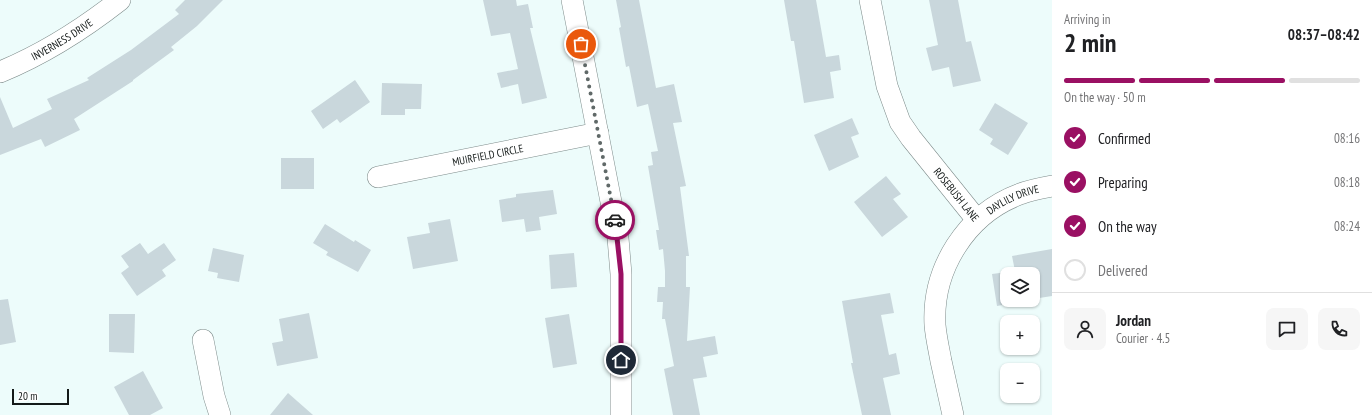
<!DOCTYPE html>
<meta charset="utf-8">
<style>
body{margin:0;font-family:"PT Sans Narrow",sans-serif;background:#f6f6f6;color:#202124;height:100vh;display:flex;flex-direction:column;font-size:15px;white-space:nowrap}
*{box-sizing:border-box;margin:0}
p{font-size:13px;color:#757577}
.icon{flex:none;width:22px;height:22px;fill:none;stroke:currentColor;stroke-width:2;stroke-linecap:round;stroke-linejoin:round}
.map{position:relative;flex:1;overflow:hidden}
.side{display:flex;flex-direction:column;background:#fff;width:320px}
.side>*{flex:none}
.fabs{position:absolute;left:1000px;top:267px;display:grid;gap:8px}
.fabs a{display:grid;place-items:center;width:40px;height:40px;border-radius:8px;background:#fff;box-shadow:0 1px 3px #0004;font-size:20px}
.scale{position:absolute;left:12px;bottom:10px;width:57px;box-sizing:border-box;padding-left:4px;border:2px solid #141a19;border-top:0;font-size:11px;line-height:14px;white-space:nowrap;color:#141a19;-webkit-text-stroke:3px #fff;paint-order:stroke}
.pin{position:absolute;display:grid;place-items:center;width:34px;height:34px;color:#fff;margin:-17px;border:2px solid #fff;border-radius:50%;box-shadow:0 1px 4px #0007}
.courier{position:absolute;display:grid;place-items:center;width:40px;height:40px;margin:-20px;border:3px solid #9a1063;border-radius:50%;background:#fff;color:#222;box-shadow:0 1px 5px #0007}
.headline em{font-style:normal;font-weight:700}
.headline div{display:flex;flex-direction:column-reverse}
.headline{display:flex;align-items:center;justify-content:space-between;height:68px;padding:0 12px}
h1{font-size:26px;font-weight:700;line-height:30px}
.bar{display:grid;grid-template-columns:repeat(4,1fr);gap:6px 4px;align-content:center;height:48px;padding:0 12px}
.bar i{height:5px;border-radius:3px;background:#e0e0e0}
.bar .current{background:#9a1063}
.bar p{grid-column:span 4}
.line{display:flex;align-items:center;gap:10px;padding:0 12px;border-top:1px solid #e0e0e0}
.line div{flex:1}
.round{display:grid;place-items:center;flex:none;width:42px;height:42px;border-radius:8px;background:#f6f6f6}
ol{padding:0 12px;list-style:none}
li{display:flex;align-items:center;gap:12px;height:44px}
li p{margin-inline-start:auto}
li .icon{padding:4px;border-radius:50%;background:#9a1063;color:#fff;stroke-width:4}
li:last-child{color:#757577}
li i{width:22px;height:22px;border:2px solid #e0e0e0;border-radius:50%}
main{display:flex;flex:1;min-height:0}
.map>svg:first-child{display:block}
.building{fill:#c9d7dc}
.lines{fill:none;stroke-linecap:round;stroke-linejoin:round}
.street-casing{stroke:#7d8b8a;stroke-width:22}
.street{stroke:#fff;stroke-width:21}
.done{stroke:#606968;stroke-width:4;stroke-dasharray:0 7.2}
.route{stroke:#9a1063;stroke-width:5}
.labels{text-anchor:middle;stroke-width:4;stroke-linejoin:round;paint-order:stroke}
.street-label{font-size:11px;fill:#141a19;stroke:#fff}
</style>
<main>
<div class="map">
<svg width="1052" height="415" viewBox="0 0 1052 415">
<rect width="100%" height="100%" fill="#edfcfb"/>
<g class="building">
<polygon points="185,0 223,0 197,26 171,47 174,50 133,80 133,81 74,119 80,130 45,147 41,139 0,155 0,97 13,128 52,109 47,99 89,80 87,78 131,50 179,14 175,10"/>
<polygon points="483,0 516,0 517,6 528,4 533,28 530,28 547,98 522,104 518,84 501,88 497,73 518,69 510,33 491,36"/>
<polygon points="616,0 639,0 656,88 674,84 682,122 673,123 686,186 680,187 689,256 686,256 686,287 690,287 687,341 715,336 718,354 703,357 707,377 693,379 700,415 673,415 664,369 674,366 665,319 662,319 663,302 657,302 658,287 665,287 665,271 663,249 659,250 656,230 659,230 648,166 653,165 651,152 658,151 648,104 637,107 629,66 626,67 619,28 621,27"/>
<polygon points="784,0 816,0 826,57 839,55 841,70 830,72 834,98 804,103 794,41 791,41"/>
<polygon points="929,0 958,0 966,42 971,41 981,81 953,87 949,67 932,71 926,48 938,45"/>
<polygon points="355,80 370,102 340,123 337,119 323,129 311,111"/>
<polygon points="382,83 422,84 421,109 405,109 405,115 381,115"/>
<polygon points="995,103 1028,123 1008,155 990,144 993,139 979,130"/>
<polygon points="852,118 859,134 851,137 859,157 829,171 814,135"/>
<rect x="281" y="158" width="33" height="31"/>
<polygon points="886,176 901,194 893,199 908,217 882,237 854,202"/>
<polygon points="553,190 557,214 539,217 541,230 526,232 524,219 502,222 499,200 516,197 516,194"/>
<polygon points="450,219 458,261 413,269 407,237 430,233 428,223"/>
<polygon points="325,224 354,242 355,240 371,250 358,272 326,255 328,252 313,243"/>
<polygon points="140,243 148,254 164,243 176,260 162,270 166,276 137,296 121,273 129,267 121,256"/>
<polygon points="213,248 244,255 239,282 217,278 218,273 208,271"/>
<polygon points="1052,249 1052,296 1033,299 1033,274 1007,274 1007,300 1030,300 997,306 992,274 1015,271 1012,256"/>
<polygon points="574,253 577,287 551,289 549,255"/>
<polygon points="890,293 894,313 881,315 889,355 896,353 900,374 883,378 891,415 862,415 851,363 853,363 842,301"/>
<polygon points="8,299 16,342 0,345 0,300"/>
<polygon points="309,313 318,358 277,366 272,343 283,341 279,319"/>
<polygon points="109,314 135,314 134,353 109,352"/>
<polygon points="569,314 577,364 553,368 545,318"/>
<polygon points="143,371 163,408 150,415 129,415 114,387"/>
<polygon points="288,393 313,415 270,415"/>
</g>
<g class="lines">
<defs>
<g id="street">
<polyline points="572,0 618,238 621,274 621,415"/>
<path id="s1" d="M870 0 887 86 900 122 911 138 977 220"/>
<path id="s2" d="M0 72C44 54 83 29 120 0"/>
<path id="s3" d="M378 177 598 133"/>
<polyline points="203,340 214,396 220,415"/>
<path id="s4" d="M953 415C949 397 945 379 941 361 939 350 936 337 935 325 932 269 966 214 1020 194 1030 190 1041 188 1052 186"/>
</g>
</defs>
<use href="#street" class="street-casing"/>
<use href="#street" class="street"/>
</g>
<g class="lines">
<polyline class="done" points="581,44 615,220"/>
<polyline class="route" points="615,220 621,274 621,360"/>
</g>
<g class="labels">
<g class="street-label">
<text dy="4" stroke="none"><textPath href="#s2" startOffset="70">INVERNESS DRIVE</textPath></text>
<text dy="4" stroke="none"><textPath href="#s3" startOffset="112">MUIRFIELD CIRCLE</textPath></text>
<text dy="4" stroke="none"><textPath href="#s1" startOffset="218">ROSEBUSH LANE</textPath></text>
<text dy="4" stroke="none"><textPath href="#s4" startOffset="250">DAYLILY DRIVE</textPath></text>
</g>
</g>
</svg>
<div class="fabs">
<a><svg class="icon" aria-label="layers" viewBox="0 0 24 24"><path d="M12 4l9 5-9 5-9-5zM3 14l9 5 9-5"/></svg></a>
<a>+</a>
<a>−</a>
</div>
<div class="scale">20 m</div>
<div class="pin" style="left:581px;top:44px;background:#ea580c"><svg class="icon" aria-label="bag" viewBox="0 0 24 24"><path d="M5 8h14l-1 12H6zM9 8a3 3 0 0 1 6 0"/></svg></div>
<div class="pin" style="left:621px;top:360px;background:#1f2937"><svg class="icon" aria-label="home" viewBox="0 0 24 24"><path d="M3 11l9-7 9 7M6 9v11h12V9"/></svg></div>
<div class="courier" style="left:615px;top:220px"><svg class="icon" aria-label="car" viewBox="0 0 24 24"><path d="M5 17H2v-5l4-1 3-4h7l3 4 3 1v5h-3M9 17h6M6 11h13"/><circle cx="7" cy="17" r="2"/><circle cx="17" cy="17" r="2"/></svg></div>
</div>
<section class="side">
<div class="headline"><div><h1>2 min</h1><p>Arriving in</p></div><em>08:37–08:42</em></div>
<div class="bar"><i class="current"></i><i class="current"></i><i class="current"></i><i></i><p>On the way · 50 m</p></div>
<ol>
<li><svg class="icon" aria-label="check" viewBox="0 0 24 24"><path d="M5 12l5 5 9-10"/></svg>Confirmed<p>08:16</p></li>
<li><svg class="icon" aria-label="check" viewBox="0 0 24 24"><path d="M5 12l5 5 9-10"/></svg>Preparing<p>08:18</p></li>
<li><svg class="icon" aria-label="check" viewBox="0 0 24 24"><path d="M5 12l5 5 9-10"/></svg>On the way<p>08:24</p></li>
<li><i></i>Delivered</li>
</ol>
<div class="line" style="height:72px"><a class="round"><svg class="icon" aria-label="person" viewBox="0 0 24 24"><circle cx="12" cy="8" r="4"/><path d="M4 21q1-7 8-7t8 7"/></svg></a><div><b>Jordan</b><p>Courier · 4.5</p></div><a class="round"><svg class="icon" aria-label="chat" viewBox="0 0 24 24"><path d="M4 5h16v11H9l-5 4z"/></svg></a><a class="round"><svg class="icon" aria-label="phone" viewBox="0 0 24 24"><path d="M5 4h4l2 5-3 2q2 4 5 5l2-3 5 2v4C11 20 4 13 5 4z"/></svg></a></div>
</section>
</main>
